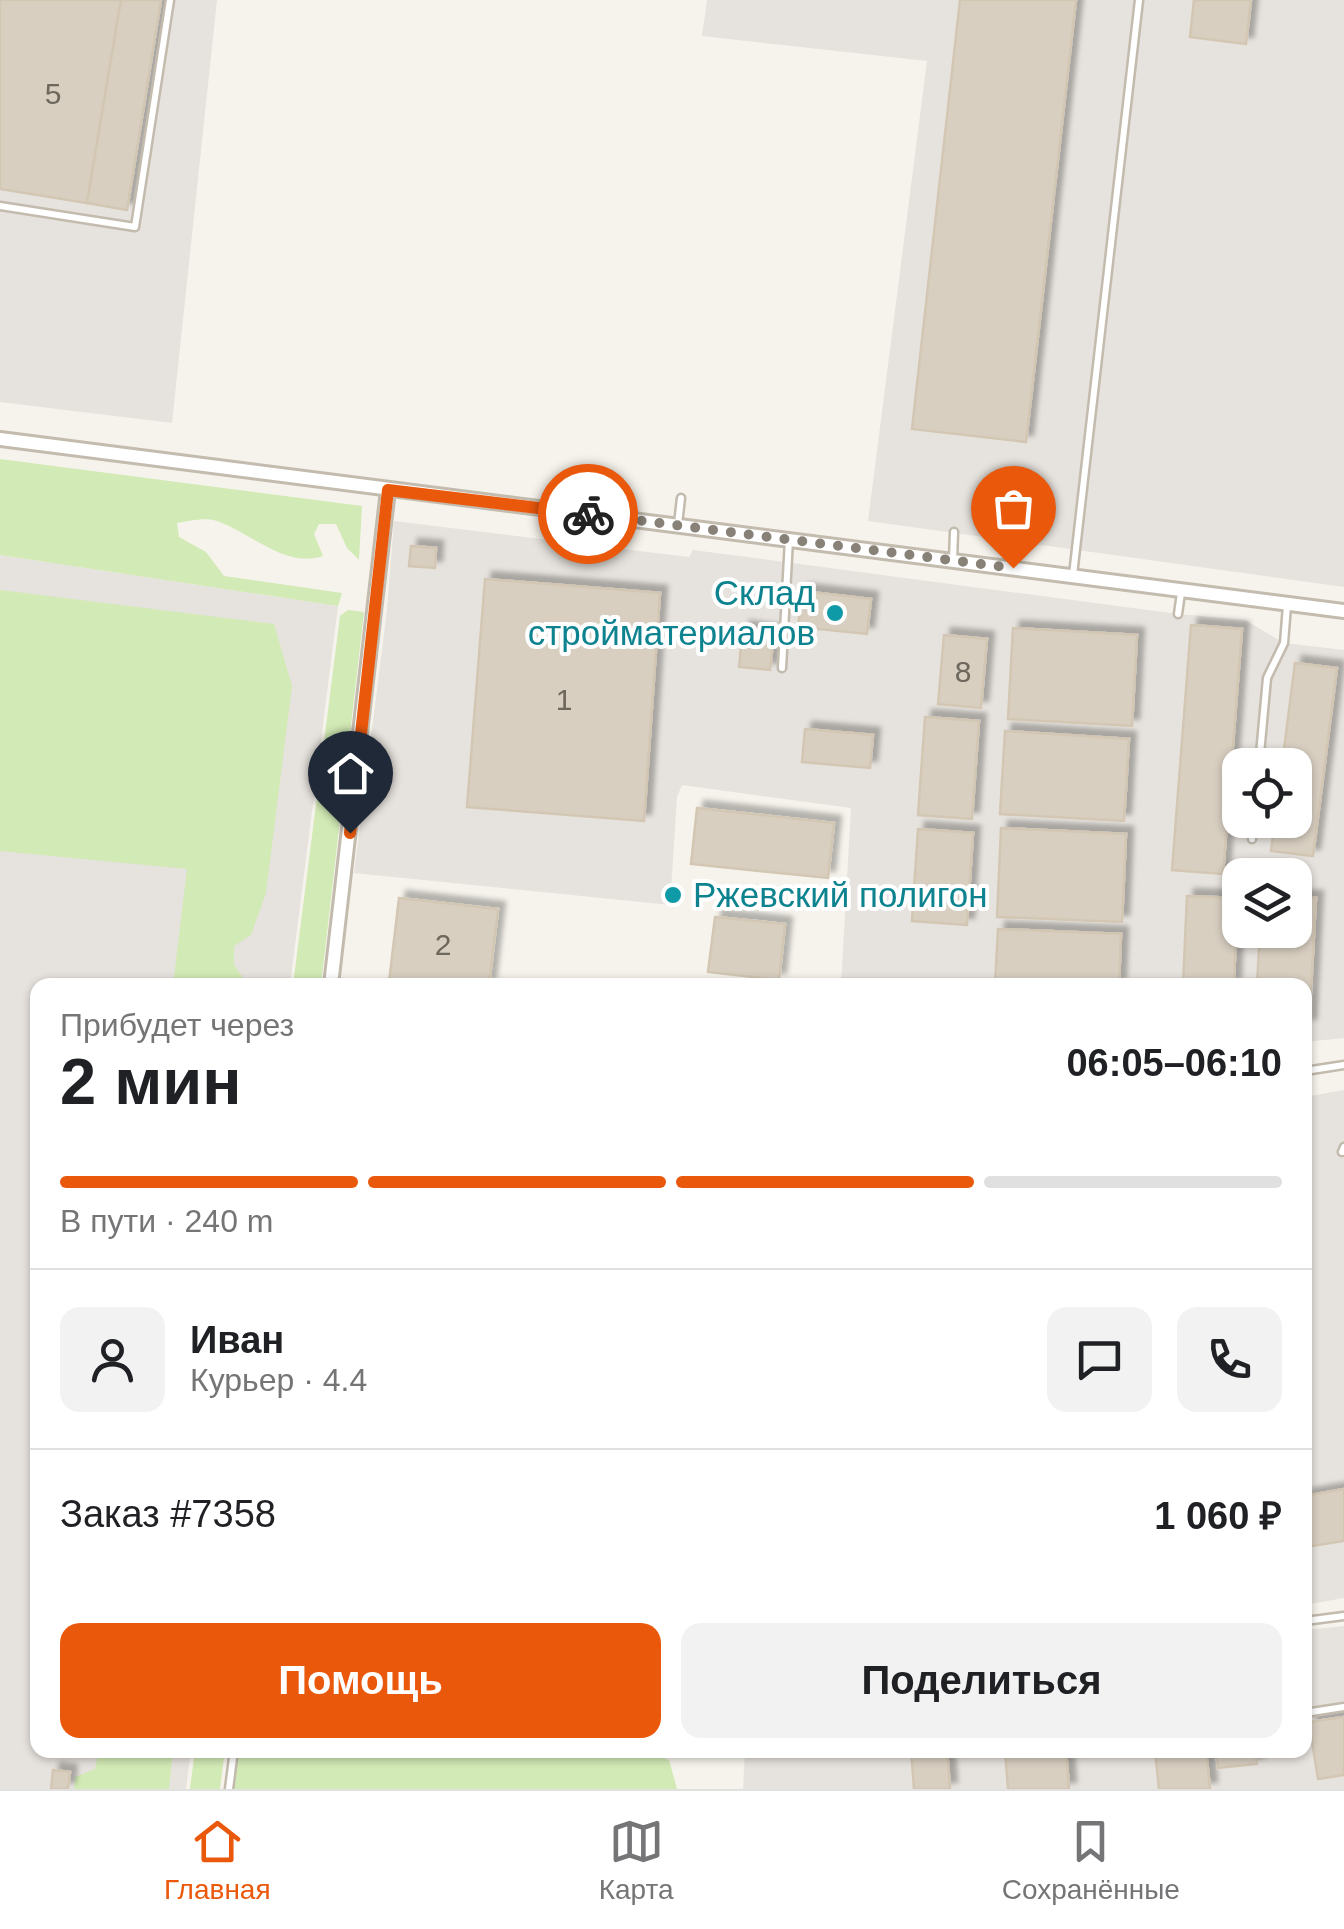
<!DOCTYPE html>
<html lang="ru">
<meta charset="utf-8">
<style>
body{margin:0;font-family:Arial,sans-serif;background:#f2f2f2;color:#202124;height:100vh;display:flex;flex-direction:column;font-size:38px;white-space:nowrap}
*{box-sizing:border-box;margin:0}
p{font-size:32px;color:#757577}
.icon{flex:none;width:55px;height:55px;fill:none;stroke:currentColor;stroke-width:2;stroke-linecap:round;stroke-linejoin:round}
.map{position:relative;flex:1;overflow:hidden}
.details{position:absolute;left:30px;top:978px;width:1282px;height:780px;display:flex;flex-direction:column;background:#fff;border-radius:20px;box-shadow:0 2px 8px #0004}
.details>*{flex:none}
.fabs{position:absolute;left:1222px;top:748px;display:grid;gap:20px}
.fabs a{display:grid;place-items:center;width:90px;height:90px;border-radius:20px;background:#fff;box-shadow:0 2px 8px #0004;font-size:50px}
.pin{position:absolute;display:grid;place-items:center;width:85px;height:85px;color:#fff;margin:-102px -42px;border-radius:50% 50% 50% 0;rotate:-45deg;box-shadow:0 0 10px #0007}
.pin .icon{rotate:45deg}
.courier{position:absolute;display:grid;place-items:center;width:100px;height:100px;margin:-50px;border:8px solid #ea580c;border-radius:50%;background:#fff;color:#222;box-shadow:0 2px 12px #0007}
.headline em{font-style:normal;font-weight:700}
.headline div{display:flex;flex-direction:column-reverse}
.headline{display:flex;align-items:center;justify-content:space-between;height:170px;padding:0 30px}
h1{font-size:65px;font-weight:700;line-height:75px}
.bar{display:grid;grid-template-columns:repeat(4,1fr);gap:15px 10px;align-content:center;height:120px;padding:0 30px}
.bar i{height:12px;border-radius:8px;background:#e0e0e0}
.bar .active{background:#ea580c}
.bar p{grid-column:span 4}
.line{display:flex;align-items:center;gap:25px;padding:0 30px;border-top:2px solid #e0e0e0}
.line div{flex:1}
.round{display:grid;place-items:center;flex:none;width:105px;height:105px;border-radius:20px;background:#f2f2f2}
.primary-button{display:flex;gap:20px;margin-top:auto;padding:20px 30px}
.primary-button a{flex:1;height:115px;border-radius:20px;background:#ea580c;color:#fff;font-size:40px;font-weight:700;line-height:115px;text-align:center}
.primary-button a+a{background:#f2f2f2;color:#202124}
.tabs{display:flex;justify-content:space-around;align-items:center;height:140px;border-top:2px solid #e0e0e0;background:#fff;font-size:28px;color:#757577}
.tabs a{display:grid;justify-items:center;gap:5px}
.tabs .active{color:#ea580c}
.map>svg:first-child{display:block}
.industrial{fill:#e6e2dd;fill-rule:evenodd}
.green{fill:#d2eab5}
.building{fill:#d8cfc1;stroke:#d3c7b4;stroke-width:2.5;filter:url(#shadow)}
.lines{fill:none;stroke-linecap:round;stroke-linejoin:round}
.lane-casing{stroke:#c2bbae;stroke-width:11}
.street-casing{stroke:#c2bbae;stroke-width:18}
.lane{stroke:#fff;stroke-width:6}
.street{stroke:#fff;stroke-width:12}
.done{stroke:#878178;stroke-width:10;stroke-dasharray:0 18}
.route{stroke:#ea580c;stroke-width:12}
.culture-dot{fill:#0f9aa8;stroke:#fff;stroke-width:4}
.labels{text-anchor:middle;stroke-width:8;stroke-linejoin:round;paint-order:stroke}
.number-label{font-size:30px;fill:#6e675b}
.culture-label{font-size:35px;fill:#0d838f;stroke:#fff;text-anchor:end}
</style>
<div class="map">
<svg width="1344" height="1789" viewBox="0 0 1344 1789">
<defs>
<filter id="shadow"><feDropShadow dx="7" dy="-7" stdDeviation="2.5" flood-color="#0004"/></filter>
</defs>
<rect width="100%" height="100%" fill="#f6f3ec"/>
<g class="industrial">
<polygon points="0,0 217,0 172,423 0,402"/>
<polygon points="707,0 1344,0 1344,587 868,521 927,61 702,36"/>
<path d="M394 521 689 557 693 550 1178 614 1245 620 1284 643 1344 650V1038L1305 1042V985H841L851 808 682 785 677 797 670 905 354 873 387 610ZM1240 765H1295V820H1240ZM1240 875H1295V930H1240Z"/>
<polygon points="0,555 338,606 290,985 38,985 38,1750 191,1750 186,1789 0,1789"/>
<polygon points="1344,1090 1344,1598 1305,1605 1305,1097"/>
<polygon points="1344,1626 1344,1789 743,1789 745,1750 1305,1750 1305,1630"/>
</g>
<g class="green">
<path d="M0 459 362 506 359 560 347 548 336 524H319L314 534 323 556C286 569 251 533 217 521 206 517 189 521 177 523L179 537 206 552 224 576 342 593 338 606 0 555Z"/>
<polygon points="0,590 274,624 292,686 266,893 251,935 234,946 234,965 248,985 173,985 187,869 0,851"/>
<polygon points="348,610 364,612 321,985 293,985 340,616"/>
<polygon points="99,1750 173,1750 169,1789 74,1789 75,1777 95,1769"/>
<polygon points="195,1750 225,1750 220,1789 190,1789"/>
<polygon points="237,1750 644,1750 669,1760 677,1789 233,1789"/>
</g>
<g class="building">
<polygon points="0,0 121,0 87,203 0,189"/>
<polygon points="121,0 161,0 127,210 87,203"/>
<polygon points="960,0 1076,0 1026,442 912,429"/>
<polygon points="1194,0 1251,0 1246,44 1190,37"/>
<polygon points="411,546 436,548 435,568 409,566"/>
<polygon points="485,579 660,593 644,821 467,807"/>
<polygon points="802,591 871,599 867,634 798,627"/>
<polygon points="1191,625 1242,629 1223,874 1172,870"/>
<polygon points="743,628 774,632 770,670 739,667"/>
<polygon points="1013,628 1137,635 1132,726 1008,719"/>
<polygon points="944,635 987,639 981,708 938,704"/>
<polygon points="1295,663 1337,668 1313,856 1271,851 1275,820 1295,820 1295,765 1282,765"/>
<polygon points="925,717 979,721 972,819 918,815"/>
<polygon points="805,729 873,735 870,768 802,762"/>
<polygon points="1005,731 1129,739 1124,821 1000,814"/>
<polygon points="697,808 834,823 828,878 691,864"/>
<polygon points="1001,828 1126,834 1122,922 997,917"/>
<polygon points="918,829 973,833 967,925 912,921"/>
<polygon points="1187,896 1237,898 1234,985 1183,985"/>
<polygon points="1295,897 1316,898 1309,1026 1305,1026 1305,985 1257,985 1260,930 1295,930"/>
<polygon points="399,898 498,909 489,985 389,982"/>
<polygon points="715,917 785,924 779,980 708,972"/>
<polygon points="998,929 1121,934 1119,985 995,985"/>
<polygon points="1344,1489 1344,1541 1305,1547 1305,1496"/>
<polygon points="1344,1717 1344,1775 1318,1779 1309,1722"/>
<polygon points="911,1750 947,1750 950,1789 914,1789"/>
<polygon points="1005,1750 1066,1750 1069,1789 1008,1789"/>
<polygon points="1155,1750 1206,1750 1210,1789 1159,1789"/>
<polygon points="1216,1750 1255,1750 1257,1764 1218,1768"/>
<polygon points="53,1770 70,1772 68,1789 51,1789"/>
</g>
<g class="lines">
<defs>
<g id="lane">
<polyline points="0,206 135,227 170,0"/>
<polyline points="678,524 681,498"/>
<polyline points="953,560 954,532"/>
<polyline points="1073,575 1139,0"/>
<polyline points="1178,614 1181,593"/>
<polyline points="782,668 789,539"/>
<polyline points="1259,765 1267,678 1284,643 1287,606"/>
<polyline points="1252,839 1253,820"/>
<polyline points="1305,1071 1344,1065"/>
<polyline points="1342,1152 1344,1147"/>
<polyline points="1305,1621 1344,1616"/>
<polyline points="1305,1713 1344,1707"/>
<polyline points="229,1789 234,1750"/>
</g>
<g id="street">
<polyline points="0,439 1344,611"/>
<polyline points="331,985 388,490"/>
</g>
</defs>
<use href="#lane" class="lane-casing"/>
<use href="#street" class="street-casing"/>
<use href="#lane" class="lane"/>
<use href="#street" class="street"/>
</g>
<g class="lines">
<polyline class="done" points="588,514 1013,568"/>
<polyline class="route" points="350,833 388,490 588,514"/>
</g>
<g class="culture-dot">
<circle cx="835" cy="613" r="10"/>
<circle cx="673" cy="895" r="10"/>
</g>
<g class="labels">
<g class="number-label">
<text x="53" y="104">5</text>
<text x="963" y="682">8</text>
<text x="564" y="710">1</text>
<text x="443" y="955">2</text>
</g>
<g class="culture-label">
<text x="815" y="605">Склад<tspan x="815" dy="40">стройматериалов</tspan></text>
<text x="693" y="907" text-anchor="start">Ржевский полигон</text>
</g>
</g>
</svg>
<div class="fabs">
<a><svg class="icon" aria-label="locate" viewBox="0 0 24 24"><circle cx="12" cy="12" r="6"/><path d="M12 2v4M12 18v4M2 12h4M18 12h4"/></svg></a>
<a><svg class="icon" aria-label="layers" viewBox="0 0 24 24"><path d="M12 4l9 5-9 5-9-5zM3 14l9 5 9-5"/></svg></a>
</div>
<div class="pin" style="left:1013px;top:568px;background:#ea580c"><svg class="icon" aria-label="bag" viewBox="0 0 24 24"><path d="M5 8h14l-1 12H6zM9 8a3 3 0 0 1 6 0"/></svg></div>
<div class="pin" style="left:350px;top:833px;background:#1f2937"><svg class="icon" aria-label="home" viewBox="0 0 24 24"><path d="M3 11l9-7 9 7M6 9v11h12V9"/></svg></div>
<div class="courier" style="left:588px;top:514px"><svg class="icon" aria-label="bike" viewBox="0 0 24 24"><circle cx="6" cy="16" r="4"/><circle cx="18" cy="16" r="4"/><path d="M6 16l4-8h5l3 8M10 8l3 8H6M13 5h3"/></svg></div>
<section class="details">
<div class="headline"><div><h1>2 мин</h1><p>Прибудет через</p></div><em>06:05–06:10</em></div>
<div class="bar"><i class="active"></i><i class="active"></i><i class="active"></i><i></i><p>В пути · 240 m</p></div>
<div class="line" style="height:180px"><a class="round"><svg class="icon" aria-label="person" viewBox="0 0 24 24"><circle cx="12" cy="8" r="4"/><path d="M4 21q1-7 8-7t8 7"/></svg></a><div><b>Иван</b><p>Курьер · 4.4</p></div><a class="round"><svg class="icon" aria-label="chat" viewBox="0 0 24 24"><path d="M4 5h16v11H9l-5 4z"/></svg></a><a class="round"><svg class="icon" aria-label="phone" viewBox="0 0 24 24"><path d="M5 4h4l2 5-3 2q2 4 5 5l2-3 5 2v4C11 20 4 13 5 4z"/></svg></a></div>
<div class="line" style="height:130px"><div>Заказ #7358</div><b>1 060 ₽</b></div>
<div class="primary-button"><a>Помощь</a><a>Поделиться</a></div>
</section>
</div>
<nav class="tabs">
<a class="active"><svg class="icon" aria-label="home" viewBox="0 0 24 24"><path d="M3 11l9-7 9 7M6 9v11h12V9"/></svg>Главная</a>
<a><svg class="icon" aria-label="map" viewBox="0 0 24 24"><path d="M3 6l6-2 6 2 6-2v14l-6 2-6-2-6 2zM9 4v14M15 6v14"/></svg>Карта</a>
<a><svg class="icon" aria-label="saved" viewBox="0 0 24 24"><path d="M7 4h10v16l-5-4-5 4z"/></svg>Сохранённые</a>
</nav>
